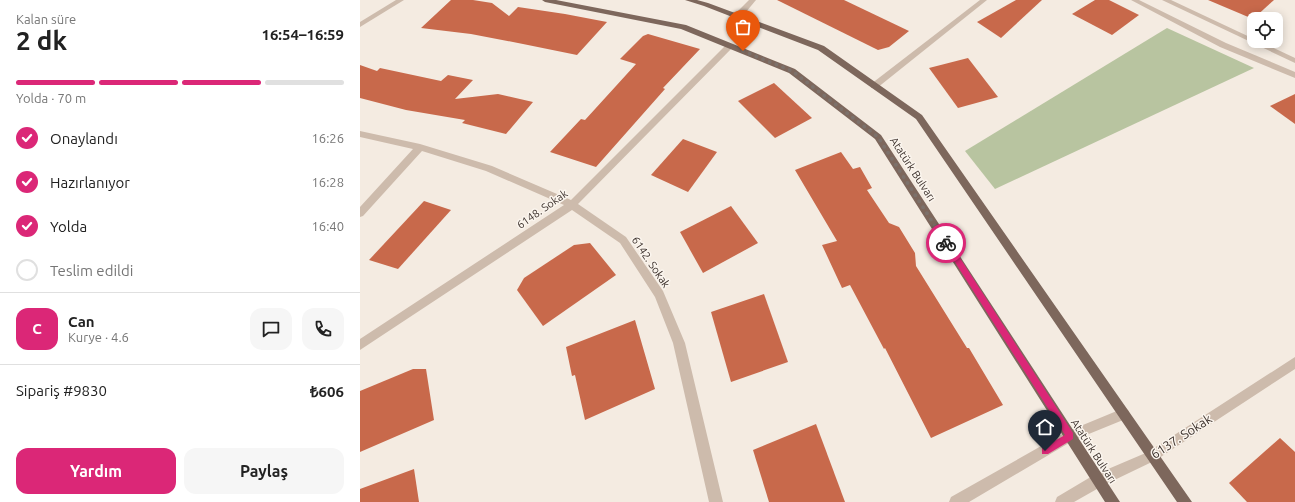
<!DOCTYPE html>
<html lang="tr">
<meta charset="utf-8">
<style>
body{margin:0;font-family:Ubuntu,sans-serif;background:#f6f6f6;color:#222;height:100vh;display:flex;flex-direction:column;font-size:15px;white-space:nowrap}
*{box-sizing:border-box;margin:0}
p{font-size:13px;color:#767676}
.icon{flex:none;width:22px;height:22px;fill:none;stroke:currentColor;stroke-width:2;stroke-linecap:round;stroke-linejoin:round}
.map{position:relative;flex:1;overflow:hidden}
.sheet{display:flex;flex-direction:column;background:#fff;width:360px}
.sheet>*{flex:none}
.fabs{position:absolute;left:887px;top:12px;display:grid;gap:8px}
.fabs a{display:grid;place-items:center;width:36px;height:36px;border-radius:8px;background:#fff;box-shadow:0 2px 10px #0003;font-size:20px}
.pin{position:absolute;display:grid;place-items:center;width:34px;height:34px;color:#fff;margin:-41px -17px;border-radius:50% 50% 50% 0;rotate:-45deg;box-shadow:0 0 4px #0007}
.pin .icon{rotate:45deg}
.courier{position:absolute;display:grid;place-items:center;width:40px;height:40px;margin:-20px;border:3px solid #db2777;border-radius:50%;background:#fff;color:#222;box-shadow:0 1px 5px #0007}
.head em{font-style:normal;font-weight:700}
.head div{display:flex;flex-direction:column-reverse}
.head{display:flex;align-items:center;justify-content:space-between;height:68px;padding:0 16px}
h1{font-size:26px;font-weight:700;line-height:30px}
.bar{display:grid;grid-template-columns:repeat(4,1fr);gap:6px 4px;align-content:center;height:48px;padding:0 16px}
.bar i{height:5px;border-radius:3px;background:#e0e0e0}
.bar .active{background:#db2777}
.bar p{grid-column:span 4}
.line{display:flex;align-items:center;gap:10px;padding:0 16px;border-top:1px solid #e0e0e0}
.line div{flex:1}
.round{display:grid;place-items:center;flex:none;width:42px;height:42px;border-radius:12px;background:#f6f6f6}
ol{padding:0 16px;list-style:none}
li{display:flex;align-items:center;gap:12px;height:44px}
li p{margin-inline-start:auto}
li .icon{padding:4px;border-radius:50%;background:#db2777;color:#fff;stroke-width:4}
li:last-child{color:#767676}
li i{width:22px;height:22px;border:2px solid #e0e0e0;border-radius:50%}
.cta{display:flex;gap:8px;margin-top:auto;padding:8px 16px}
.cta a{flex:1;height:46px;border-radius:12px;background:#db2777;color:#fff;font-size:16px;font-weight:700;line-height:46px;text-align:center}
.cta a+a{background:#f6f6f6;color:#222}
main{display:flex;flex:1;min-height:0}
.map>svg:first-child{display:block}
.green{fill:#b8c4a0}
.building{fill:#c8694b}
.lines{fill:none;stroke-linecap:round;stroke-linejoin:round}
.minor{fill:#cdbbac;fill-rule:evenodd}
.major{fill:#7d675c;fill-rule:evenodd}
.route{fill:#db2777}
.done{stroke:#7c716b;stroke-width:4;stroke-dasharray:0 7.2}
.labels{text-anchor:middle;stroke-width:3;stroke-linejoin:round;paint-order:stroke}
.street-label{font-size:11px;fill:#3b302b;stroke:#fbf5ee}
.near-street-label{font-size:13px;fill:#3b302b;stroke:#fbf5ee}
</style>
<main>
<section class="sheet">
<div class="head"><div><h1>2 dk</h1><p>Kalan süre</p></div><em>16:54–16:59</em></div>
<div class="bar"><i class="active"></i><i class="active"></i><i class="active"></i><i></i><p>Yolda · 70 m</p></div>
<ol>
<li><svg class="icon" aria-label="check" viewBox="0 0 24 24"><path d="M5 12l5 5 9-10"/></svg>Onaylandı<p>16:26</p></li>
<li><svg class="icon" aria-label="check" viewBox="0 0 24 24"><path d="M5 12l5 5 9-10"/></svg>Hazırlanıyor<p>16:28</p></li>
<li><svg class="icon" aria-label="check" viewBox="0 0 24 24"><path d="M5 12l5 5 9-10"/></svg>Yolda<p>16:40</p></li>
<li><i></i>Teslim edildi</li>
</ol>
<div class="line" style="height:72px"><b class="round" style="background:#db2777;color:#fff">C</b><div><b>Can</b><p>Kurye · 4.6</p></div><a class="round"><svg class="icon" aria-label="chat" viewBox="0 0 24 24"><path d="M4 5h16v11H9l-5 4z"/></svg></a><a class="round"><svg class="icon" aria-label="phone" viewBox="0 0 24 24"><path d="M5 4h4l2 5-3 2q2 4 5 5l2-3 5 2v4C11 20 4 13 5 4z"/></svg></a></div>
<div class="line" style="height:52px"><div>Sipariş #9830</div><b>₺606</b></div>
<div class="cta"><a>Yardım</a><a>Paylaş</a></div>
</section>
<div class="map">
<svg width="935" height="502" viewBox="0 0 935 502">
<rect width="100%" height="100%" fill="#f4ebe1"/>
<polygon class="green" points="807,28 894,68 635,189 605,151"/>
<g class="building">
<polygon points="91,0 113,0 132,3 149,16 158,7 205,14 247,22 217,55 163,44 111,34 61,28"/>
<polygon points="417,0 484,0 549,31 529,47 518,50"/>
<polygon points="656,0 682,0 641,38 617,22"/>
<polygon points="735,0 749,0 779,15 752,35 712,14"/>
<polygon points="848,0 914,0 893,19"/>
<polygon points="288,34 340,49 303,88 305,89 236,167 190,152 221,119 225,120 276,64 260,59 283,36"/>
<polygon points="608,58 638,97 598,108 569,68"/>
<polygon points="0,65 17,71 20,68 81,81 88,75 113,80 95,99 138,94 173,102 146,134 102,123 105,120 46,110 0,98"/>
<polygon points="414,83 452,118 415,138 378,101"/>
<polygon points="935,94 935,124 910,106"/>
<polygon points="323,139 357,152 328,192 291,175"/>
<polygon points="481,152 493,169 500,167 512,188 507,190 529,223 539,227 555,253 556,266 607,348 609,348 643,405 571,438 525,348 524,349 490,285 482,288 462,245 477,241 435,170"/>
<polygon points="64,201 91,210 38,269 9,260"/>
<polygon points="371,206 398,243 343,273 320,232"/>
<polygon points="230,243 256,275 183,326 157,290 164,278 214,245"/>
<polygon points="404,294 428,362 371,382 351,312"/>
<polygon points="275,320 295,389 225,420 215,375 212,376 206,347"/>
<polygon points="53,369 66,369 74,420 0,452 0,391"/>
<polygon points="456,424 485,502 409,502 393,450"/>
<polygon points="920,438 935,452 935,502 887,502 869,483"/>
<polygon points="54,469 59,502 0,502 0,489"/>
</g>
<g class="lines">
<g class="minor">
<polygon points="36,0 44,0 0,27 0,22"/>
<polygon points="389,0 396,0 381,18 375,18 375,14"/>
<polygon points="620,0 627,0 517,88 511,88 511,84"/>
<polygon points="771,0 779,0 866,43 935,72 935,78 860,47"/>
<polygon points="802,0 811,0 894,39 894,41 899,41 935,58 935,63"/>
<polygon points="367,44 373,44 374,46 218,204 266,237 303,291 325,343 363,502 349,502 313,343 295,297 260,243 212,210 0,350 0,339 204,205 126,171 62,151 3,216 0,217 0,207 53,149 0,137 0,131 60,144 132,166 211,200"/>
<polygon points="935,357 935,369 796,460 744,485 714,502 695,502 697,497 734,475 788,452"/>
<polygon points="764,408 768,410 770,414 768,418 714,440 609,502 589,502 591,497 706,432"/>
</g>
<g class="major">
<polygon points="182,0 196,0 326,25 435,69 521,135 760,502 745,502 515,139 429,73 321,29 185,2"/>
<polygon points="325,0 337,0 348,3 464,46 562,115 832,502 817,502 556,119 458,50 344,6"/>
</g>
</g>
<polygon class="route" points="586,240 589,241 713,433 713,439 688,454 682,454 682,448 705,435 584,245 584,241"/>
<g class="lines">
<polyline class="done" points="383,51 432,71 518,137 586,243"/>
</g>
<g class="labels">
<g class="street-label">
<text transform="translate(553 169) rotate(57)" y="4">Atatürk Bulvarı</text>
<text transform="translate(182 209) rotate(-35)" y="4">6148. Sokak</text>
<text transform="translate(291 262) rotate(56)" y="4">6142. Sokak</text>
<text transform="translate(734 451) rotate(57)" y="4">Atatürk Bulvarı</text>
</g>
<g class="near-street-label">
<text transform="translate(821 436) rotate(-33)" y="5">6137. Sokak</text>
</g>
</g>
</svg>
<div class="fabs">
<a><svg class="icon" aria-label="locate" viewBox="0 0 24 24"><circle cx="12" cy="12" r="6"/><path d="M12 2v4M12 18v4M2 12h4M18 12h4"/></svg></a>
</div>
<div class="pin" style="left:383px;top:51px;background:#ea580c"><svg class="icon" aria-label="bag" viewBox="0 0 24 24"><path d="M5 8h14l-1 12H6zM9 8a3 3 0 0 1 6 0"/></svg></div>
<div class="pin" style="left:685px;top:451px;background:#1f2937"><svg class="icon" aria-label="home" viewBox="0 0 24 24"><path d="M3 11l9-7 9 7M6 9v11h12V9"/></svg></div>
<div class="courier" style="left:586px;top:243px"><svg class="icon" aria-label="bike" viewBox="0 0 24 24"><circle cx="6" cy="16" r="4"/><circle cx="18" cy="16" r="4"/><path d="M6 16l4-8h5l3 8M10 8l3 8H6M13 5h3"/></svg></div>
</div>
</main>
